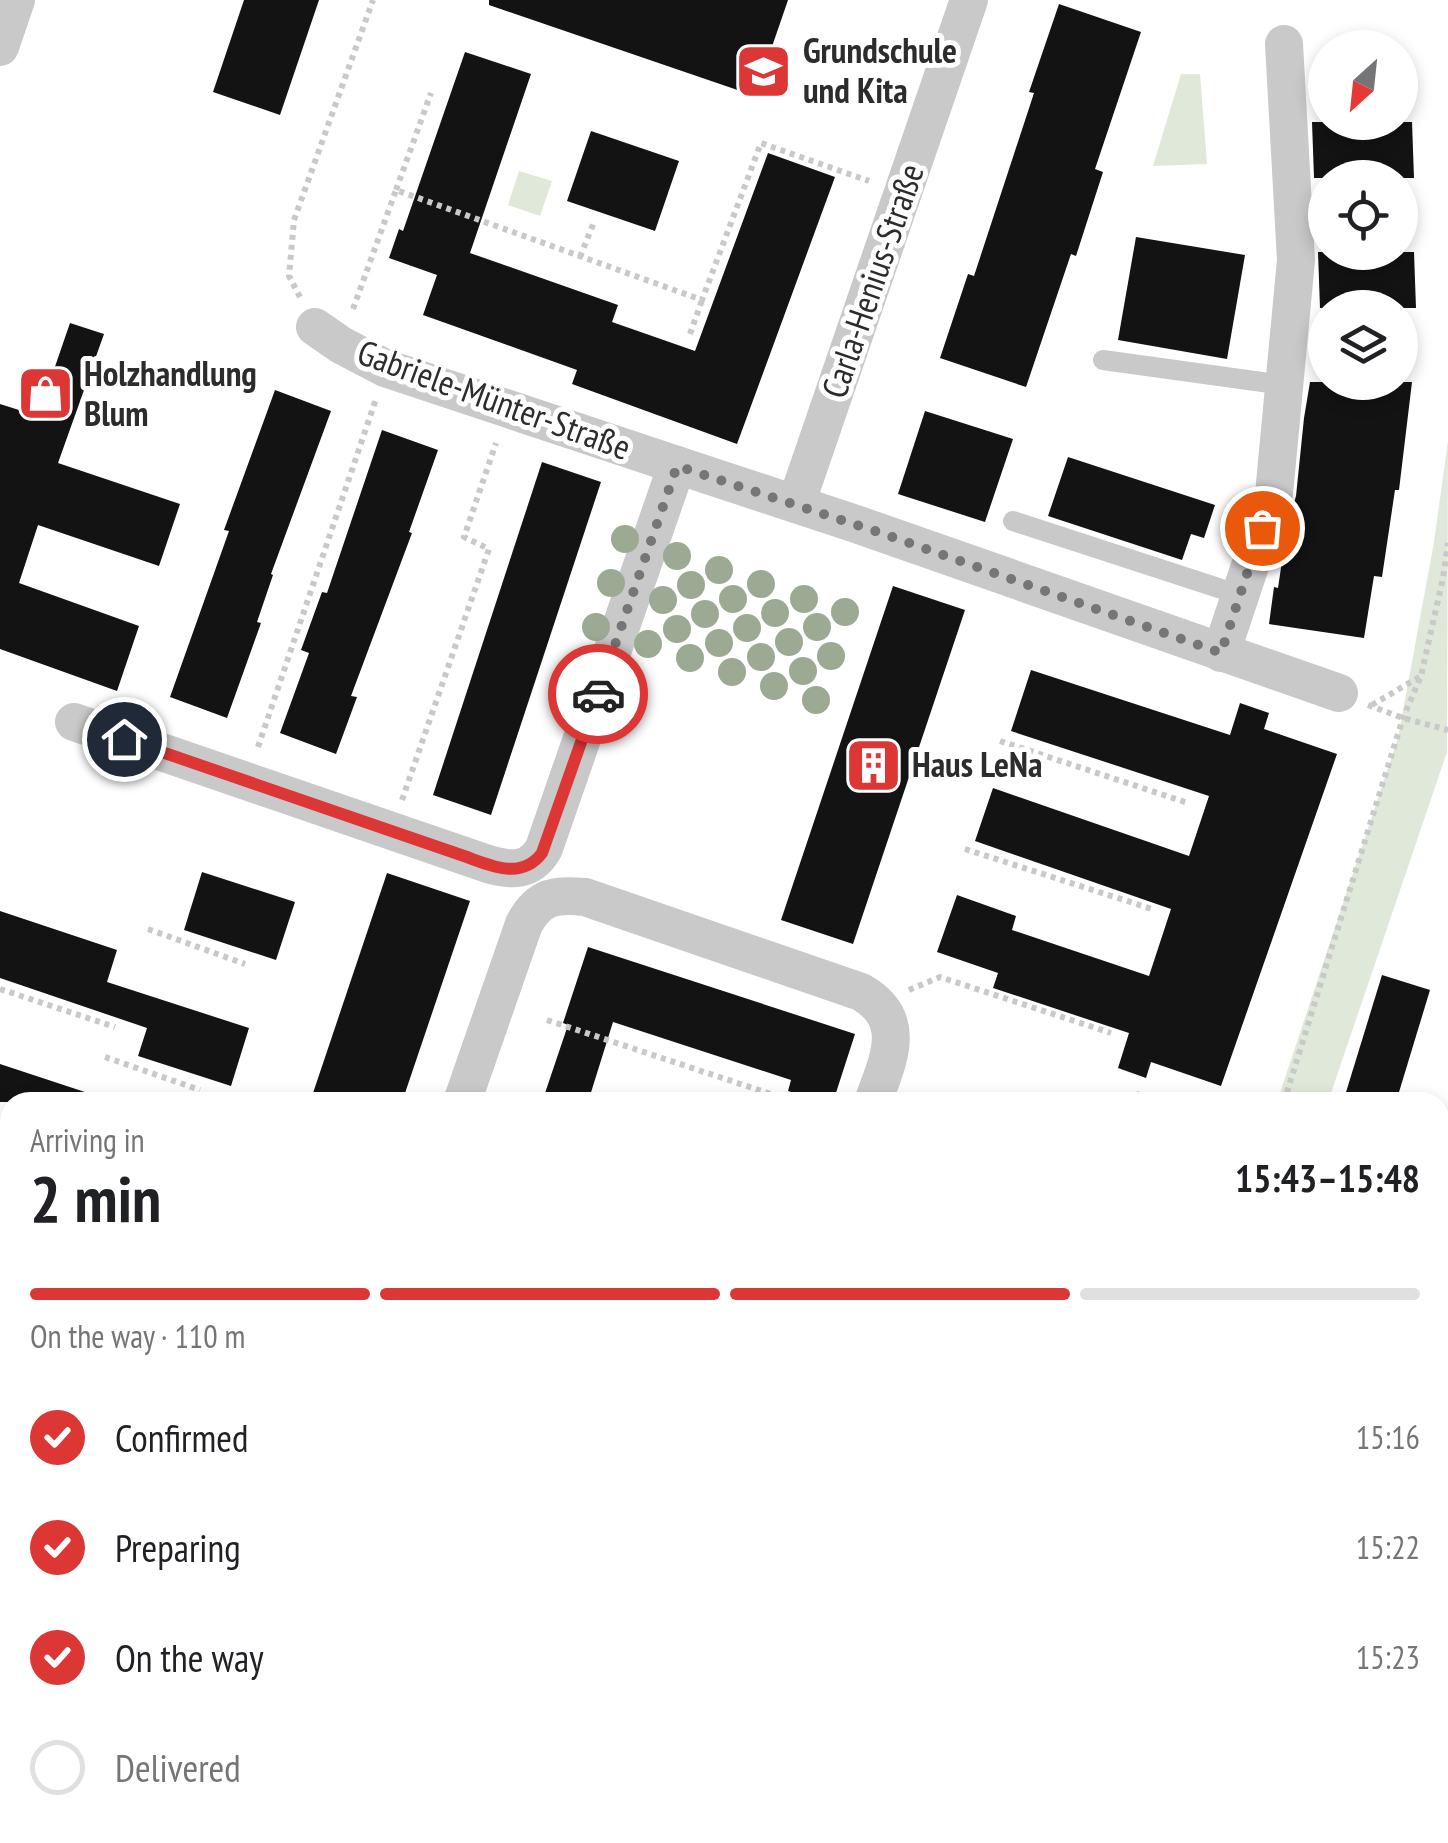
<!DOCTYPE html>
<meta charset="utf-8">
<style>
body{margin:0;font-family:"PT Sans Narrow",sans-serif;background:#f2f2f2;color:#202124;height:100vh;display:flex;flex-direction:column;font-size:38px;white-space:nowrap}
*{box-sizing:border-box;margin:0}
p{font-size:32px;color:#757577}
.icon{flex:none;width:55px;height:55px;fill:none;stroke:currentColor;stroke-width:2;stroke-linecap:round;stroke-linejoin:round}
.map{position:relative;flex:1;overflow:hidden}
.panel{position:absolute;left:0px;top:1092px;width:1450px;height:752px;display:flex;flex-direction:column;background:#fff;border-radius:30px 30px 0 0;box-shadow:0 5px 15px #0003}
.panel>*{flex:none}
.needle{width:65px;rotate:207deg}
.buttons{position:absolute;left:1308px;top:30px;display:grid;gap:20px}
.buttons a{display:grid;place-items:center;width:110px;height:110px;border-radius:50%;background:#fff;box-shadow:0 5px 15px #0003;font-size:50px}
.pin{position:absolute;display:grid;place-items:center;width:85px;height:85px;color:#fff;margin:-42px;border:5px solid #fff;border-radius:50%;box-shadow:0 2px 10px #0007}
.courier{position:absolute;display:grid;place-items:center;width:100px;height:100px;margin:-50px;border:8px solid #dc3635;border-radius:50%;background:#fff;color:#222;box-shadow:0 2px 12px #0007}
.overview em{font-style:normal;font-weight:700}
.overview div{display:flex;flex-direction:column-reverse}
.overview{display:flex;align-items:center;justify-content:space-between;height:170px;padding:0 30px}
h1{font-size:65px;font-weight:700;line-height:75px}
.bar{display:grid;grid-template-columns:repeat(4,1fr);gap:15px 10px;align-content:center;height:120px;padding:0 30px}
.bar i{height:12px;border-radius:8px;background:#e0e0e0}
.bar .active{background:#dc3635}
.bar p{grid-column:span 4}
ol{padding:0 30px;list-style:none}
li{display:flex;align-items:center;gap:30px;height:110px}
li p{margin-inline-start:auto}
li .icon{padding:10px;border-radius:50%;background:#dc3635;color:#fff;stroke-width:4}
li:last-child{color:#757577}
li i{width:55px;height:55px;border:5px solid #e0e0e0;border-radius:50%}
.map>svg:first-child{display:block}
.green{fill:#e0e9d9}
.building{fill:#131313}
.lines{fill:none;stroke-linecap:round;stroke-linejoin:round}
.path{stroke:#c9c9c9;stroke-width:6;stroke-dasharray:5 5;stroke-linecap:butt}
.service{stroke:#c9c9c9;stroke-width:20}
.minor{stroke:#c9c9c9;stroke-width:38}
.tree{fill:#9caa94}
.done{stroke:#767676;stroke-width:10;stroke-dasharray:0 18}
.route{stroke:#dc3635;stroke-width:12}
.labels{text-anchor:middle;stroke-width:10;stroke-linejoin:round;paint-order:stroke}
.poi-label{font-size:35px;font-weight:bold;fill:#2c2c2c;stroke:#fff;text-anchor:start}
.street-label{font-size:35px;fill:#2c2c2c;stroke:#fff}
</style>
<div class="map">
<svg width="1448" height="1843" viewBox="0 0 1448 1843">
<rect width="100%" height="100%" fill="#fff"/>
<g class="green">
<polygon points="1181,74 1200,74 1207,164 1153,166"/>
<polygon points="519,171 552,181 540,216 508,205"/>
<polygon points="1448,441 1447,752 1328,1102 1277,1102 1398,738 1434,542"/>
</g>
<g class="building">
<polygon points="244,0 319,0 280,115 213,92"/>
<polygon points="489,0 788,0 755,96 489,5"/>
<polygon points="1059,4 1141,32 1095,169 1103,172 1076,256 1071,254 1026,387 940,358 968,274 974,276 1034,93 1029,92"/>
<polygon points="465,52 531,74 470,253 618,305 612,322 695,351 768,153 835,177 737,444 572,384 577,370 423,315 437,275 389,258 399,229 403,231"/>
<polygon points="1312,122 1412,122 1414,178 1314,178"/>
<polygon points="591,131 679,161 655,231 567,201"/>
<polygon points="1136,237 1245,255 1227,359 1118,340"/>
<polygon points="1318,252 1414,252 1416,308 1320,308"/>
<polygon points="70,323 104,334 58,463 180,504 159,566 38,525 19,583 139,626 117,691 0,649 0,404 38,416"/>
<polygon points="1310,382 1412,382 1399,490 1395,490 1382,577 1374,576 1364,638 1269,624 1274,587 1278,588 1287,527 1296,496 1304,418"/>
<polygon points="275,390 331,411 271,574 273,575 257,622 261,623 227,718 170,697 229,531 224,530"/>
<polygon points="925,411 1013,439 985,522 898,494"/>
<polygon points="382,430 438,450 409,532 412,533 351,696 357,697 336,754 280,733 309,653 301,650 322,592 327,593"/>
<polygon points="1068,457 1215,505 1204,538 1191,534 1182,560 1048,516"/>
<polygon points="542,462 601,482 491,815 433,795"/>
<polygon points="893,586 965,610 853,944 781,920"/>
<polygon points="1031,670 1230,735 1240,703 1269,713 1264,729 1337,754 1221,1086 1151,1062 1146,1078 1118,1068 1129,1033 993,988 998,973 937,952 957,895 1016,916 1012,930 1149,976 1171,909 975,841 993,788 1189,856 1209,796 1011,731"/>
<polygon points="202,872 295,902 276,960 184,930"/>
<polygon points="387,873 470,901 402,1102 310,1102"/>
<polygon points="0,911 117,950 107,982 249,1028 231,1086 138,1056 147,1028 0,978"/>
<polygon points="588,947 855,1034 833,1102 822,1102 788,1091 791,1080 613,1022 588,1102 542,1102 568,1025 563,1023"/>
<polygon points="1382,975 1430,990 1396,1102 1343,1102"/>
<polygon points="0,1064 100,1097 99,1102 0,1102"/>
</g>
<g class="lines">
<g class="path">
<polyline points="396,190 431,93"/>
<polyline points="580,257 594,222"/>
<polyline points="300,297 289,276 294,220 373,0"/>
<polyline points="353,309 396,190 702,300 761,143 869,181"/>
<polyline points="690,334 702,300"/>
<polyline points="1368,705 1403,718 1448,730"/>
<polyline points="1372,705 1421,676"/>
<polyline points="1000,741 1188,803"/>
<polyline points="258,747 376,399"/>
<polyline points="402,800 489,549 464,537 496,443"/>
<polyline points="965,849 1152,909"/>
<polyline points="148,929 245,964"/>
<polyline points="0,989 115,1027"/>
<polyline points="909,990 940,977 1111,1033"/>
<polyline points="547,1020 795,1102"/>
<polyline points="105,1057 200,1090"/>
<polyline points="1136,1102 1140,1092"/>
<polyline points="1284,1102 1403,718 1421,676 1443,578 1448,543"/>
<polyline points="0,1156 10,1161"/>
<polyline points="0,1348 10,1351"/>
<polyline points="0,1531 10,1534"/>
<polyline points="0,1713 10,1718"/>
<polyline points="2,1843 10,1832"/>
<polyline points="912,1843 915,1835"/>
<polyline points="1048,1843 1051,1835"/>
</g>
<g class="service">
<polyline points="1103,360 1284,385"/>
<polyline points="1013,521 1240,595"/>
</g>
<g class="minor">
<polyline points="0,47 16,0"/>
<polyline points="315,327 341,345 385,368 677,465"/>
<polyline points="796,504 969,0"/>
<polyline points="1221,653 1274,494 1296,260 1284,44"/>
<path d="M74 722 488 864C511 871 531 872 544 848L677 465 853 523 1339 693"/>
<path d="M462 1102 524 924C539 896 555 894 585 897L861 992C910 1020 887 1062 873 1102"/>
<polyline points="214,1843 217,1835"/>
<polyline points="1104,1843 1106,1835"/>
</g>
</g>
<g class="tree">
<circle cx="625" cy="539" r="14"/>
<circle cx="677" cy="556" r="14"/>
<circle cx="719" cy="570" r="14"/>
<circle cx="611" cy="583" r="14"/>
<circle cx="761" cy="584" r="14"/>
<circle cx="691" cy="585" r="14"/>
<circle cx="733" cy="599" r="14"/>
<circle cx="804" cy="599" r="14"/>
<circle cx="663" cy="600" r="14"/>
<circle cx="845" cy="612" r="14"/>
<circle cx="775" cy="613" r="14"/>
<circle cx="705" cy="614" r="14"/>
<circle cx="596" cy="627" r="14"/>
<circle cx="817" cy="627" r="14"/>
<circle cx="747" cy="628" r="14"/>
<circle cx="677" cy="629" r="14"/>
<circle cx="789" cy="642" r="14"/>
<circle cx="719" cy="643" r="14"/>
<circle cx="648" cy="644" r="14"/>
<circle cx="831" cy="656" r="14"/>
<circle cx="761" cy="657" r="14"/>
<circle cx="690" cy="658" r="14"/>
<circle cx="803" cy="671" r="14"/>
<circle cx="732" cy="672" r="14"/>
<circle cx="774" cy="686" r="14"/>
<circle cx="816" cy="700" r="14"/>
</g>
<g class="lines">
<polyline class="done" points="598,694 677,466 881,533 1221,653 1262,528"/>
<path class="route" d="M124 739 464 856C490 865 521 881 542 853L598 694"/>
</g>
<defs>
<symbol id="school-square" viewBox="-11 -11 22 22"><rect x="-9" y="-9" width="18" height="18" rx="4" fill="#dc3635" stroke="#fff"/><path d="M0-5L7-2L0 1L-7-2ZM-4 1L0 2.5L4 1V4Q0 6-4 4Z" fill="#fff"/></symbol>
<symbol id="shop-square" viewBox="-11 -11 22 22"><rect x="-9" y="-9" width="18" height="18" rx="4" fill="#dc3635" stroke="#fff"/><path d="M-5-2.5h2.3a2.7 3.5 0 0 1 5.4 0H5L5.5 6h-11ZM-1.5-2.5h3a1.5 2.3 0 0 0-3 0Z" fill="#fff"/></symbol>
<symbol id="building-square" viewBox="-11 -11 22 22"><rect x="-9" y="-9" width="18" height="18" rx="4" fill="#dc3635" stroke="#fff"/><path d="M-4-6H4V6H1V3H-1V6H-4ZM-2.5-4.3h1.7v1.8h-1.7ZM.8-4.3h1.7v1.8H.8ZM-2.5-1h1.7V.8h-1.7ZM.8-1h1.7V.8H.8Z" fill="#fff"/></symbol>
</defs>
<g fill-rule="evenodd">
<use href="#school-square" x="732" y="40" width="63" height="63"/>
<use href="#shop-square" x="14" y="362" width="63" height="63"/>
<use href="#building-square" x="842" y="734" width="63" height="63"/>
</g>
<g class="labels">
<g class="poi-label">
<text x="803" y="63">Grundschule<tspan x="803" dy="40">und Kita</tspan></text>
<text x="84" y="386">Holzhandlung<tspan x="84" dy="40">Blum</tspan></text>
<text x="912" y="777">Haus LeNa</text>
</g>
<g class="street-label">
<text transform="translate(873 281) rotate(-71)" y="12">Carla-Henius-Straße</text>
<text transform="translate(494 400) rotate(20)" y="12">Gabriele-Münter-Straße</text>
</g>
</g>
</svg>
<div class="buttons">
<a><svg class="needle" viewBox="-14 -14 28 28"><path d="M0-13l5 13h-10z" fill="#e53935"/><path d="M0 13l5-13h-10z" fill="#757577"/></svg></a>
<a><svg class="icon" aria-label="locate" viewBox="0 0 24 24"><circle cx="12" cy="12" r="6"/><path d="M12 2v4M12 18v4M2 12h4M18 12h4"/></svg></a>
<a><svg class="icon" aria-label="layers" viewBox="0 0 24 24"><path d="M12 4l9 5-9 5-9-5zM3 14l9 5 9-5"/></svg></a>
</div>
<div class="pin" style="left:1262px;top:528px;background:#ea580c"><svg class="icon" aria-label="bag" viewBox="0 0 24 24"><path d="M5 8h14l-1 12H6zM9 8a3 3 0 0 1 6 0"/></svg></div>
<div class="pin" style="left:124px;top:739px;background:#1f2937"><svg class="icon" aria-label="home" viewBox="0 0 24 24"><path d="M3 11l9-7 9 7M6 9v11h12V9"/></svg></div>
<div class="courier" style="left:598px;top:694px"><svg class="icon" aria-label="car" viewBox="0 0 24 24"><path d="M5 17H2v-5l4-1 3-4h7l3 4 3 1v5h-3M9 17h6M6 11h13"/><circle cx="7" cy="17" r="2"/><circle cx="17" cy="17" r="2"/></svg></div>
<section class="panel">
<div class="overview"><div><h1>2 min</h1><p>Arriving in</p></div><em>15:43–15:48</em></div>
<div class="bar"><i class="active"></i><i class="active"></i><i class="active"></i><i></i><p>On the way · 110 m</p></div>
<ol>
<li><svg class="icon" aria-label="check" viewBox="0 0 24 24"><path d="M5 12l5 5 9-10"/></svg>Confirmed<p>15:16</p></li>
<li><svg class="icon" aria-label="check" viewBox="0 0 24 24"><path d="M5 12l5 5 9-10"/></svg>Preparing<p>15:22</p></li>
<li><svg class="icon" aria-label="check" viewBox="0 0 24 24"><path d="M5 12l5 5 9-10"/></svg>On the way<p>15:23</p></li>
<li><i></i>Delivered</li>
</ol>
</section>
</div>
